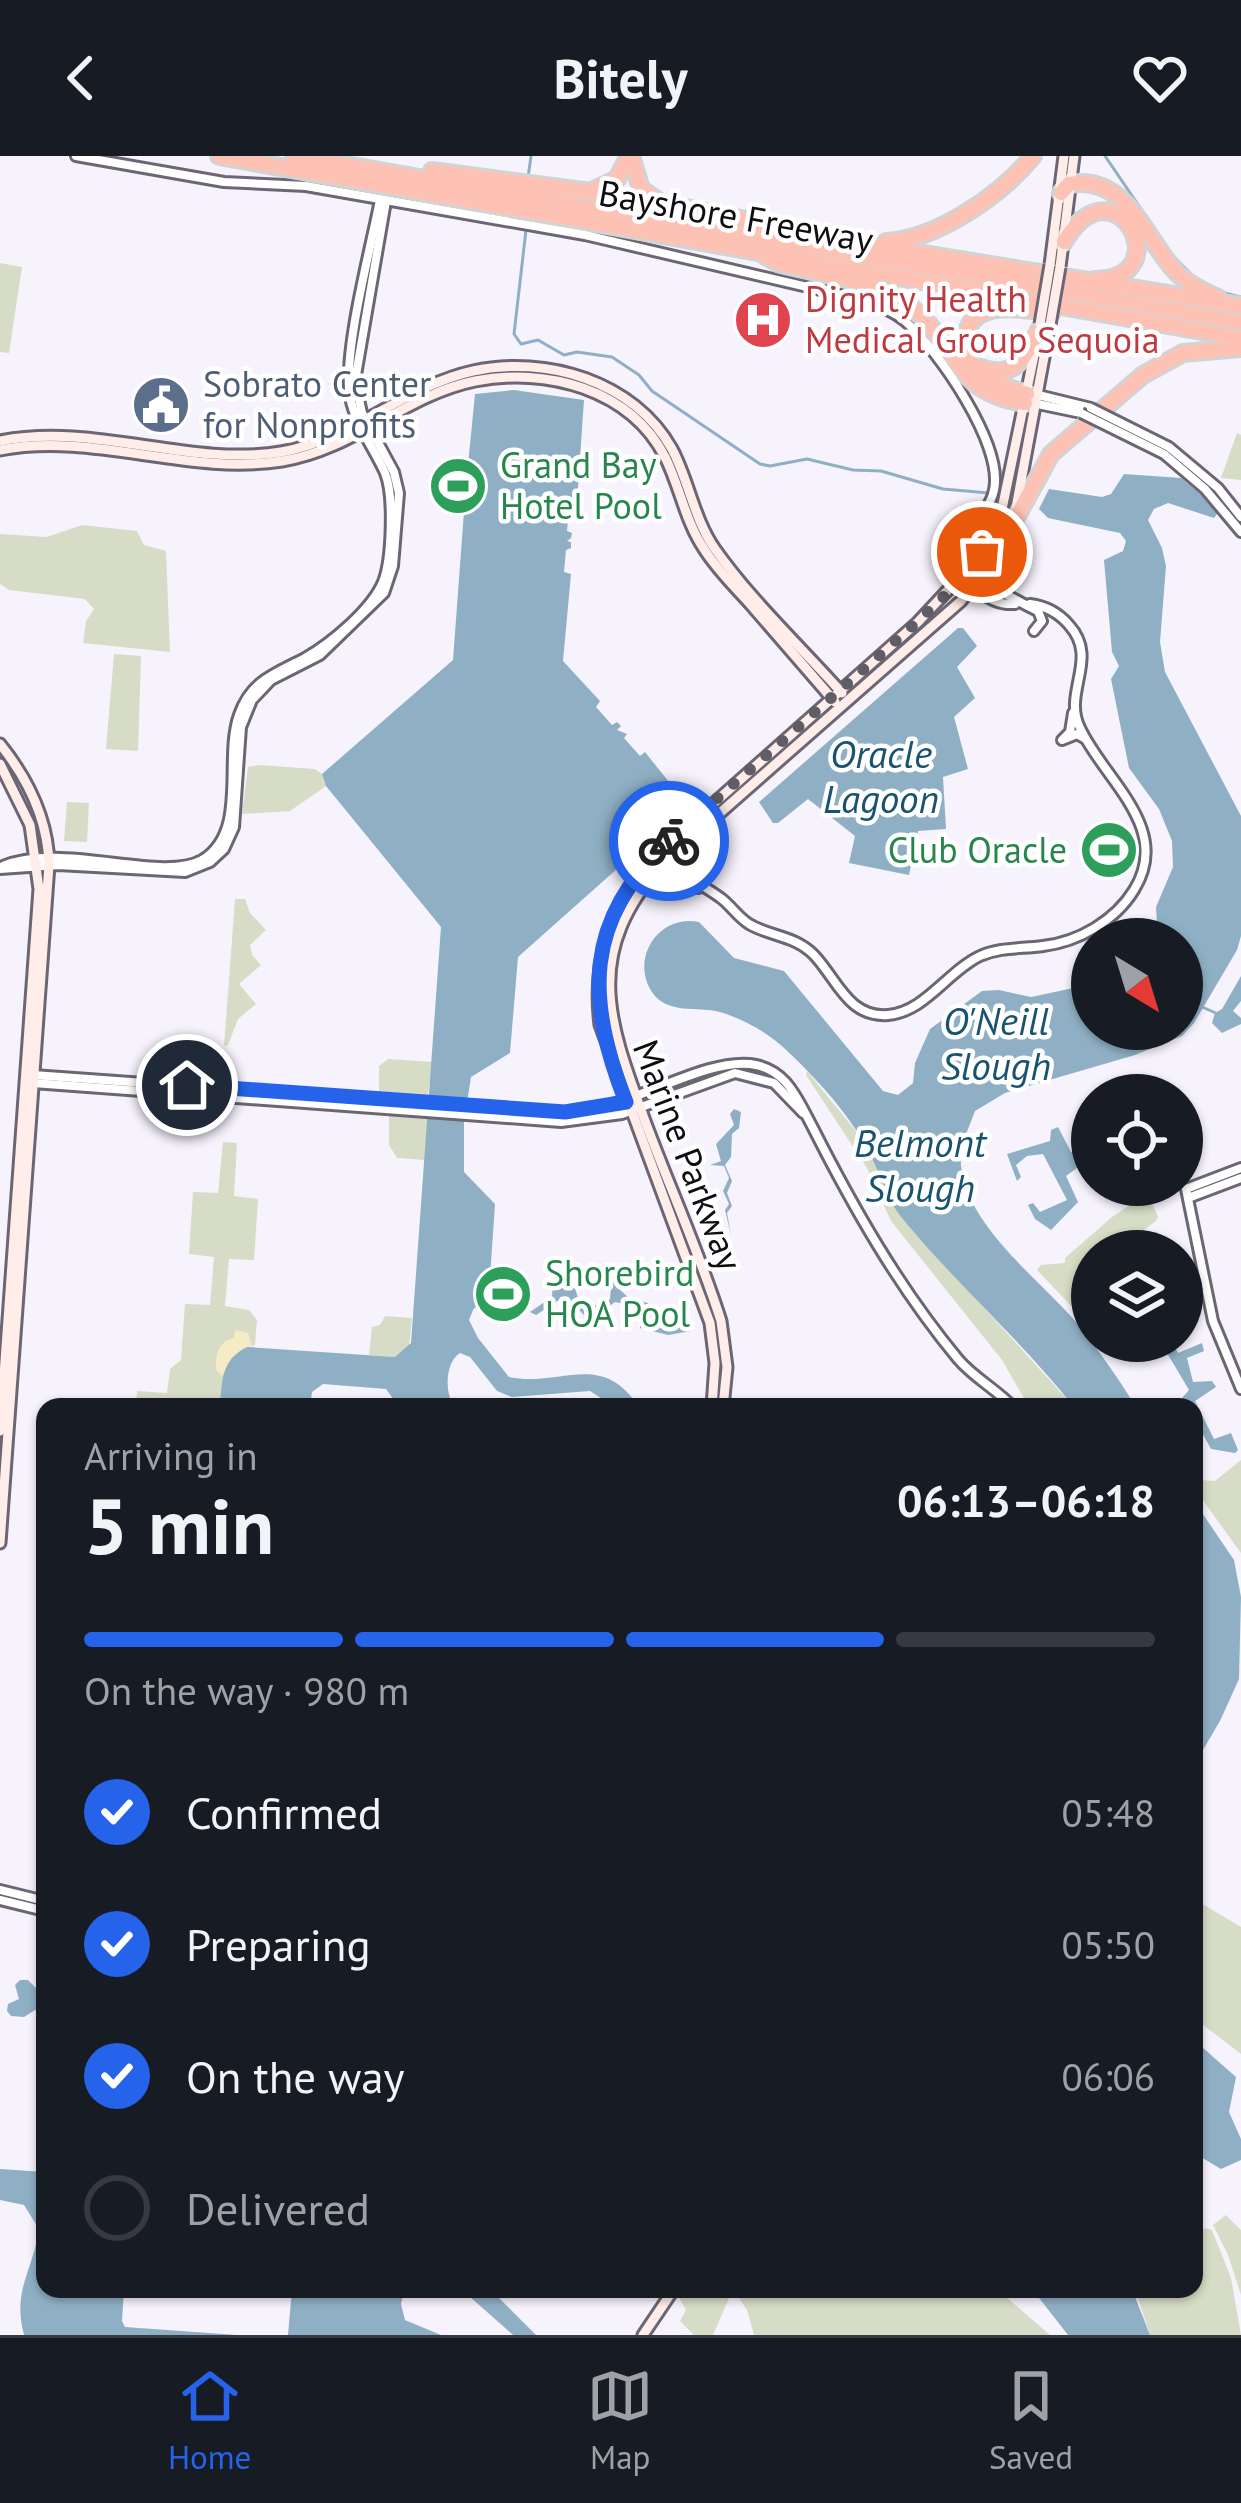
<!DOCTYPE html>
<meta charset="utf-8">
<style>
body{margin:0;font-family:"PT Sans",sans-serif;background:#242831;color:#f1f3f6;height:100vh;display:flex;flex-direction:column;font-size:45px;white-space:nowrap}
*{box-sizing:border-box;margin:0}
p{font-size:39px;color:#9ea1a6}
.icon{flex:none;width:66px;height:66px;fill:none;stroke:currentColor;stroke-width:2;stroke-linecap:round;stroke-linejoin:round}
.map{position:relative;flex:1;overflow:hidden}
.details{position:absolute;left:36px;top:1242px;width:1167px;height:900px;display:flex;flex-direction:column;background:#171b24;border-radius:24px;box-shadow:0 3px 9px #0004}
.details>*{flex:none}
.needle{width:78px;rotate:142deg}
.tools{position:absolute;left:1071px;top:762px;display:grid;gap:24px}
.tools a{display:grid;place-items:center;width:132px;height:132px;border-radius:50%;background:#171b24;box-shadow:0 3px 9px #0004;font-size:60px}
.pin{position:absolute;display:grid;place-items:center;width:102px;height:102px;color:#fff;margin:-51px;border:6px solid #fff;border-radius:50%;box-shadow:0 3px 12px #0007}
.courier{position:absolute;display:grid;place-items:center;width:120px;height:120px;margin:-60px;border:9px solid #2563eb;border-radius:50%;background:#fff;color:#222;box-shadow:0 3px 15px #0007}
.headline em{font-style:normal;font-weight:700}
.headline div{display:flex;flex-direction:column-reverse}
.headline{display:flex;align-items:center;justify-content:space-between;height:204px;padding:0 48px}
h1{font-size:78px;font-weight:700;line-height:90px}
.bar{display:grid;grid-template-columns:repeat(4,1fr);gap:18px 12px;align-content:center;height:144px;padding:0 48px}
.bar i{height:15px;border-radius:9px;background:#363941}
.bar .current{background:#2563eb}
.bar p{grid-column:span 4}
ol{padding:0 48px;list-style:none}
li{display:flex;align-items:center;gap:36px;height:132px}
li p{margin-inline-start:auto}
li .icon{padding:12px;border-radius:50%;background:#2563eb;color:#fff;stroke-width:4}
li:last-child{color:#9ea1a6}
li i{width:66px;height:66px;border:6px solid #363941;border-radius:50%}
header{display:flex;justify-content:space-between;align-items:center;height:156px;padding:0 48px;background:#171b24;font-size:54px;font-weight:700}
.tab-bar{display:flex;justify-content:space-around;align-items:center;height:168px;border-top:3px solid #363941;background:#171b24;font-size:33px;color:#9ea1a6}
.tab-bar a{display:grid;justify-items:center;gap:6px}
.tab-bar .current{color:#2563eb}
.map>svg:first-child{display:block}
.green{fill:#d7dcc6}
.sand{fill:#f5ecc6}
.water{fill:#8fb0c4}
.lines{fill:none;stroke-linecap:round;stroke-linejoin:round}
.stream{stroke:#8fb0c4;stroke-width:3}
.tertiary-casing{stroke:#6c6674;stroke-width:14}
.secondary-casing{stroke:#6c6674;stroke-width:15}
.motorway-casing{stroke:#d4d3d4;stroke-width:20}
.tertiary{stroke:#fff;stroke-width:8}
.secondary{stroke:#feede8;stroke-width:9}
.motorway{stroke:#fdc2b4;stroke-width:14}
.tertiary-bridge-casing{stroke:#6c6674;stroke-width:14;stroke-linecap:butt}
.secondary-bridge-casing{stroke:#6c6674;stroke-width:15;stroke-linecap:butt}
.tertiary-bridge{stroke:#fff;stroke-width:8}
.secondary-bridge{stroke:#feede8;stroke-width:9}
.done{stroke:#605e64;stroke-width:12;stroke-dasharray:0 21.6}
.route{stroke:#2563eb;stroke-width:15}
.labels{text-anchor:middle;stroke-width:9;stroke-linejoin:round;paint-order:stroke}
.street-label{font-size:36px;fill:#0f0d12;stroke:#fff}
.health-label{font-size:36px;fill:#be3a42;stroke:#fff;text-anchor:start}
.service-label{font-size:36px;fill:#4e5e75;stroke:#fff;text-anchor:start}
.leisure-label{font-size:36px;fill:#27864d;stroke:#fff;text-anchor:start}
.water-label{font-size:39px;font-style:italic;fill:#195370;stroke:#fff}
</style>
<header><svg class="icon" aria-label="back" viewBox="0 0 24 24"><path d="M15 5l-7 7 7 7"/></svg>Bitely<svg class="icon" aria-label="heart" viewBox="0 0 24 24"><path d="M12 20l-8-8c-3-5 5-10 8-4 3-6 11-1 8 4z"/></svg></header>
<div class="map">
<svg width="1241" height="2179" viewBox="0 0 1241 2179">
<rect width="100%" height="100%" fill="#f7f3fd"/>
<g class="green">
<polygon points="0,107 22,111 9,197 0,196"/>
<polygon points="1237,277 1241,279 1241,324 1221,322"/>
<polygon points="82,369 137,375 144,389 166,395 170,496 83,487 86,465 94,453 85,443 9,434 0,428 0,378 47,381"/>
<polygon points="114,498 141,500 138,595 106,593"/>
<polygon points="259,609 315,613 322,618 326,630 290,655 242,658 248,611"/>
<polygon points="67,646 89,647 87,686 64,685"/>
<polygon points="235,743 245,743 250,757 266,774 250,789 252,799 261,809 239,828 256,848 238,863 228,889 224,890"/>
<polygon points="388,903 433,906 427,943 379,939 379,910"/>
<polygon points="807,915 864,985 898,1057 1074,1251 1029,1251 1002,1204 891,1065 867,1012 806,919"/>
<polygon points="389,959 429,961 425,1004 397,1002 389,989"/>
<path d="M223 986 237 987 234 1040 258 1043 254 1104 229 1103 225 1150 249 1154 257 1164 255 1189C227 1197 222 1226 220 1251H136L137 1235 167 1237 170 1213 181 1204 185 1148 210 1149 214 1101 189 1098 193 1036 218 1037Z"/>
<polygon points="1143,1040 1150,1042 1158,1061 1156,1065 1115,1095 1092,1095 1092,1120 1083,1136 1085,1150 1074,1153 1037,1114 1041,1109 1065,1107 1065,1102 1112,1061"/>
<polygon points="385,1160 412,1162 409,1191 395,1201 369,1199 372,1171 380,1169"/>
<polygon points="1241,1304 1241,1397 1194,1332 1198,1324 1215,1325"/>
<polygon points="1194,1743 1241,1771 1241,1898 1194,1862"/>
<polygon points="1226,2059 1241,2074 1241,2139 1228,2099 1213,2069"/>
<polygon points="1205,2072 1212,2074 1231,2122 1241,2179 1150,2179 1135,2133 1194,2133 1194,2083"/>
<polygon points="683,2133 997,2133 1050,2179 754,2179 747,2154 733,2133 713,2179 694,2179 680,2165 686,2154 678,2140"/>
</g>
<path class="sand" d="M235 1174 248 1177 252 1190 232 1201 222 1220 216 1214C216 1199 217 1186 234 1182Z"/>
<g class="water">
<path d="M514 234 584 244 577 346 584 347V352H569L567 375 572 377 571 382 567 385 571 386V392L566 394 564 416 571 418 563 505 600 545 596 551 612 569 617 566 621 570 617 574 627 578 624 582 640 600 645 596 669 626 682 655 518 801 510 897 471 921 464 966V1016L495 1048 489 1136 473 1154 469 1164 478 1182 509 1221C560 1232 601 1193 639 1251H615L590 1235 512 1241 497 1235 470 1201 460 1197C445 1206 444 1238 455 1251H399L386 1233 323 1228 312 1236 310 1251H220C222 1225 221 1204 247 1191L395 1201 411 1187 441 771 326 630 322 618 453 504 465 342 470 331 467 319 475 238Z"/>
<path d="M1124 318 1181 322 1220 354 1214 362 1168 347 1154 353 1148 364 1162 392 1166 410 1160 486 1165 516 1241 660V780L1237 794 1194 867 1182 880 1135 899 1005 937 975 955C969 972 959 990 961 1009 966 1069 1039 1123 1076 1166 1098 1193 1118 1222 1136 1251H1074C1021 1184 956 1128 902 1062 885 1041 879 1012 865 989 846 954 812 918 783 891 765 875 743 863 720 856 697 850 667 859 652 836 630 803 658 758 699 766L734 802 784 815 883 935 898 939 913 927 915 907 930 873 982 835 999 834 1031 841 1092 828V873H1182V783H1158L1156 751 1173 711 1172 685 1159 653 1129 612 1111 523 1119 510 1112 496 1104 404 1123 395 1126 385 1120 377 1048 362 1039 353 1049 333 1102 341 1111 338Z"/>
<polygon points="958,472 963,472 977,490 957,511 975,542 954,561 968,613 943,621 946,673 918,675 909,719 849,707 855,680 808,643 778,667 773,667 759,646"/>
<polygon points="1241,820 1241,845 1233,855 1241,862 1241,868 1222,877 1212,867 1215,857 1222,853"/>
<polygon points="734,953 741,956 739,972 732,978 731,1001 725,1009 732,1025 727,1037 732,1050 727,1057 731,1079 725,1054 729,1048 723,1035 729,1022 724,1010 710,1009 721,1005 716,988 734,969 730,958"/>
<polygon points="1058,971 1071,996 1092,990 1092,1001 1066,1020 1078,1046 1051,1074 1035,1063 1028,1049 1033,1047 1040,1056 1067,1044 1043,998 1027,1000 1016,1009 1021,1021 1017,1025 1007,998 1050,985 1051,974"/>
<polygon points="612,1119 620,1121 618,1132 629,1142 648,1147 649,1170 671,1173 687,1165 691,1175 668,1179 640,1172 640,1152 615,1146 603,1155 600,1172 583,1174 584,1159 565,1140 536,1159 530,1156 552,1141 553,1124 574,1129 580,1148 603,1150 610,1143"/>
<polygon points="1146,1185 1155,1188 1172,1185 1178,1197 1202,1187 1204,1195 1187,1202 1193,1226 1212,1225 1216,1231 1195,1245 1214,1283 1231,1277 1238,1294 1235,1297 1211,1293 1194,1262 1194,1251 1188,1251 1182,1242 1189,1234 1167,1197 1155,1200"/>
<polygon points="1194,1345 1234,1404 1241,1441 1239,1523 1220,1565 1194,1609"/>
<polygon points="20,1824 28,1824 40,1836 45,1835 45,1848 24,1861 11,1860 7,1855 8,1848 19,1843 15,1829"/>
<polygon points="1194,1884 1236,1921 1229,1956 1241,1983 1241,2004 1221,2013 1194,1997"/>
<path d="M0 2013 45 2016V2133H124L122 2165 125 2171 237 2179H24C12 2134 33 2115 39 2073L24 2049 0 2044Z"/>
<polygon points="292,2133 404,2133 401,2148 405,2164 441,2179 288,2179"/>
<polygon points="461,2133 490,2133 536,2179 513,2179"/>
<polygon points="1032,2133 1132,2133 1150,2179 1068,2179"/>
</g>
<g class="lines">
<g class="stream">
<polyline points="1105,0 1173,100 1196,123"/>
<polyline points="528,22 531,0"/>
<polyline points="526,74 514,178 521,188 538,184 564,199 577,196 612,201 639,219 652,235 760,308 770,310 807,303 853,314 881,315 943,333 989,337"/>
<polyline points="1221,136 1241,141"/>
<polyline points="1200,850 1218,858"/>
</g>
<defs>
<g id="tertiary">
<path d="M76 0 224 26 306 30 585 79 863 144C878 149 893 155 905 165 938 194 1004 289 994 334 988 364 949 383 948 413 962 428 976 425 993 432 1009 439 1022 448 1038 455L1042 465 1034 475"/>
<polyline points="1034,238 1091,252"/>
<polyline points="1033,247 1081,257"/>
<polyline points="1169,291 1218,332 1241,361"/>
<polyline points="1164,298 1205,333 1241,376"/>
<path d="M976 430C985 443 1000 449 1015 448"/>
<polyline points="1073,557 1070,576 1062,584 1077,578 1084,582"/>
<path d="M651 703C666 708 709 733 722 743 732 751 738 761 749 768 771 781 794 779 814 799 837 823 848 862 888 859 925 856 948 815 980 800 1000 791 1021 793 1043 790 1078 786 1115 765 1134 734 1173 672 1104 624 1080 572 1062 536 1100 503 1069 469 1058 456 1046 450 1030 448"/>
<polyline points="655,709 675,727 698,732"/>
<path d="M3 710C62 685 161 727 202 704 249 676 223 603 239 559 251 524 275 518 305 502 331 487 371 454 383 426 392 403 394 339 385 317 373 290 351 263 349 233 346 184 370 95 380 44"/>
<polyline points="0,713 58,709 185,716 210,706 224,693 234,671 241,571 252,544 271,524 320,499 384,437 393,410 399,337 394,316 362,257 355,225 386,45"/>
<path d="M33 919 565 957C628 955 699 903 750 908 786 912 797 942 812 970 853 1051 899 1132 958 1203 974 1222 996 1233 1013 1251"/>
<polyline points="33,927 561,966 622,958 735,917 774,927 803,957"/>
<polyline points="1241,1012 1186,1033 1213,1165 1241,1233"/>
<polyline points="1188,1042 1241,1022"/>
<polyline points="0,1734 45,1745"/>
<polyline points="0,1744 45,1755"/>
</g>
<g id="secondary">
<polyline points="1050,109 1064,0"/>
<polyline points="1060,111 1074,0"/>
<path d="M0 285C94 266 188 311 281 296 352 284 405 230 473 215 546 199 634 225 672 293 689 325 694 363 715 393 751 444 800 490 842 537"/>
<path d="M0 294C94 276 188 320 282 305 353 294 406 239 475 225 546 211 630 233 665 301 680 331 685 365 704 393 717 414 735 431 751 449 779 481 807 514 835 546"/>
<polyline points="1016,352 1050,169"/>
<path d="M0 588C28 623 48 664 49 709L0 1387"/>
<polyline points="0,608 30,669 39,733 0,1275"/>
<path d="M712 1251 715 1207 710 1167 600 869C592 805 609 752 651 703L918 466 977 403 1002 353 1037 185"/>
<path d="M723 1251 727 1211 721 1165C700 1098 670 1032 645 965 608 864 582 798 663 707L961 445 994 405 1009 374"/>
<polyline points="643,2179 674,2133"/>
</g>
<g id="motorway">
<polyline points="219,0 1241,182"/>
<polyline points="294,0 1241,166"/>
<polyline points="631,0 641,33 661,47 869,89 1241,150"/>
<polyline points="432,15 591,36 653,48"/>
<polyline points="592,35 617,23 629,0"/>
<path d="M1061 37 1069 28C1129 18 1145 85 1178 118 1190 129 1204 136 1218 142"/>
<path d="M886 86C936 84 1001 39 1033 0"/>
<path d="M1064 86C1114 0 1182 122 1095 124"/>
<path d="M764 99 778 107C819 118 870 123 905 147 958 183 948 236 1025 247"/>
<path d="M982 212C1015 225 1026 199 1039 174"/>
<path d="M1027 238C1000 230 957 213 967 176 969 167 976 159 985 156 1004 148 1032 155 1052 156"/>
<polyline points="1007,378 1051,298 1143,219 1183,197 1241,192"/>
</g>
</defs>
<use href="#tertiary" class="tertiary-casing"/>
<use href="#secondary" class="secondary-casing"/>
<use href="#motorway" class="motorway-casing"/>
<use href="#tertiary" class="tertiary"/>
<use href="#secondary" class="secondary"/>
<use href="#motorway" class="motorway"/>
<defs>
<g id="tertiary-bridge">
<polyline points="1091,252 1169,291"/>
<polyline points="1081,257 1164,298"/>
</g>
<g id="secondary-bridge">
<polyline points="1040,168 1050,109"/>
<polyline points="1050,169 1060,111"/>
</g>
</defs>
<use href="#tertiary-bridge" class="tertiary-bridge-casing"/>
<use href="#secondary-bridge" class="secondary-bridge-casing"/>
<use href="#tertiary-bridge" class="tertiary-bridge"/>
<use href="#secondary-bridge" class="secondary-bridge"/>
</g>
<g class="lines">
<polyline class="done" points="669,685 917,466 961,424 982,396"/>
<path class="route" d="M187 929 565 956 626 946C586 845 583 764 669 685"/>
</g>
<defs>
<symbol id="hospital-disc" viewBox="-11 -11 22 22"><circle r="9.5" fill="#e0444e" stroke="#fff"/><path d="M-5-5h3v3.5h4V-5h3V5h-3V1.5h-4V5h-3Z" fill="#fff"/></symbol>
<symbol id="civic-disc" viewBox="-11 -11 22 22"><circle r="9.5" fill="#5c6f8a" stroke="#fff"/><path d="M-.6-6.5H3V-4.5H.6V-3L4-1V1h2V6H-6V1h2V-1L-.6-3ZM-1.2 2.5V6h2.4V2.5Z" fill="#fff"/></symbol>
<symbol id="stadium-disc" viewBox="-11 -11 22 22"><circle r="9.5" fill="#2e9e5b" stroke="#fff"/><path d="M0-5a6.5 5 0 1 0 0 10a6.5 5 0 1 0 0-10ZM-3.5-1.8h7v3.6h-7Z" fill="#fff"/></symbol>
</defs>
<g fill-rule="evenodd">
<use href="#hospital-disc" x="730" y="131" width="66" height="66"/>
<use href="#civic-disc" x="128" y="216" width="66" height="66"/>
<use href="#stadium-disc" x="425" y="297" width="66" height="66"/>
<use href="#stadium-disc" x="1076" y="661" width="66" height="66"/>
<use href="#stadium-disc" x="470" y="1105" width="66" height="66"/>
</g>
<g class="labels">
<g class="street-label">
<text transform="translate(736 60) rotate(10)" y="13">Bayshore Freeway</text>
<text transform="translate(688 999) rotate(69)" y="13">Marine Parkway</text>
</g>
<g class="health-label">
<text x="805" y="156">Dignity Health<tspan x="805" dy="41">Medical Group Sequoia</tspan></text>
</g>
<g class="service-label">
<text x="203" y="241">Sobrato Center<tspan x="203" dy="41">for Nonprofits</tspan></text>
</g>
<g class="leisure-label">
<text x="500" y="322">Grand Bay<tspan x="500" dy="41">Hotel Pool</tspan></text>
<text x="1067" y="707" text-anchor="end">Club Oracle</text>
<text x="545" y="1130">Shorebird<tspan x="545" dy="41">HOA Pool</tspan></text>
</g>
<g class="water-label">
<text x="881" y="612">Oracle<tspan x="881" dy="45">Lagoon</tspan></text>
<text x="996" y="879">O'Neill<tspan x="996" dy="45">Slough</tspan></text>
<text x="920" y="1001">Belmont<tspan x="920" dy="45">Slough</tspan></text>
</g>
</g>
</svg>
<div class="tools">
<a><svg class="needle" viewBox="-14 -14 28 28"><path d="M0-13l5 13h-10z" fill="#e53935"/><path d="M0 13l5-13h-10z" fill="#9ea1a6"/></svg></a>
<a><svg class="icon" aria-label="locate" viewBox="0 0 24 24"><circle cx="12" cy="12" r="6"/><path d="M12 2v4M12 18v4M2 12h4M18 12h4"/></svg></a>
<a><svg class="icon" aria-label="layers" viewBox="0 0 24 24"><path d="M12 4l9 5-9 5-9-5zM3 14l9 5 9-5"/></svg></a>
</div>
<div class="pin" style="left:982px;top:396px;background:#ea580c"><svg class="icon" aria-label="bag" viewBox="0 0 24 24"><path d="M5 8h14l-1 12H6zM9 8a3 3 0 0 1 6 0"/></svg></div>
<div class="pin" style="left:187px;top:929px;background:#1f2937"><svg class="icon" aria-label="home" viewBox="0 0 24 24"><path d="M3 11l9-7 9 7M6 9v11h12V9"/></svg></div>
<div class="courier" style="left:669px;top:685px"><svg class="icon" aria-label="bike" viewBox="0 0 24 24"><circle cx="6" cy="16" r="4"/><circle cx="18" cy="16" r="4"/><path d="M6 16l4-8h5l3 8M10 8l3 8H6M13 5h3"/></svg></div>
<section class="details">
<div class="headline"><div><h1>5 min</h1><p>Arriving in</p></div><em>06:13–06:18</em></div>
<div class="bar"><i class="current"></i><i class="current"></i><i class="current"></i><i></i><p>On the way · 980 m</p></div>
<ol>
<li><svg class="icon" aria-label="check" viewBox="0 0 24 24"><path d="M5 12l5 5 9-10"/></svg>Confirmed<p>05:48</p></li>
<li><svg class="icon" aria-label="check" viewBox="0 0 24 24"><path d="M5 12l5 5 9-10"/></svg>Preparing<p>05:50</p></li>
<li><svg class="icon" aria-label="check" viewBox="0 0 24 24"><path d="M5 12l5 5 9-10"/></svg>On the way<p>06:06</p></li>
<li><i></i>Delivered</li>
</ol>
</section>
</div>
<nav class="tab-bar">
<a class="current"><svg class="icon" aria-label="home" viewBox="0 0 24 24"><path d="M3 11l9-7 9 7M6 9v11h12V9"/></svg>Home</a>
<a><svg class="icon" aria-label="map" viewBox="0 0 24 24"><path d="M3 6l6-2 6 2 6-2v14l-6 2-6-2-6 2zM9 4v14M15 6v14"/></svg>Map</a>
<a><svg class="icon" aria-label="saved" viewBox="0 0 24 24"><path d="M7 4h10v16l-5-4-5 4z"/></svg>Saved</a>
</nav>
